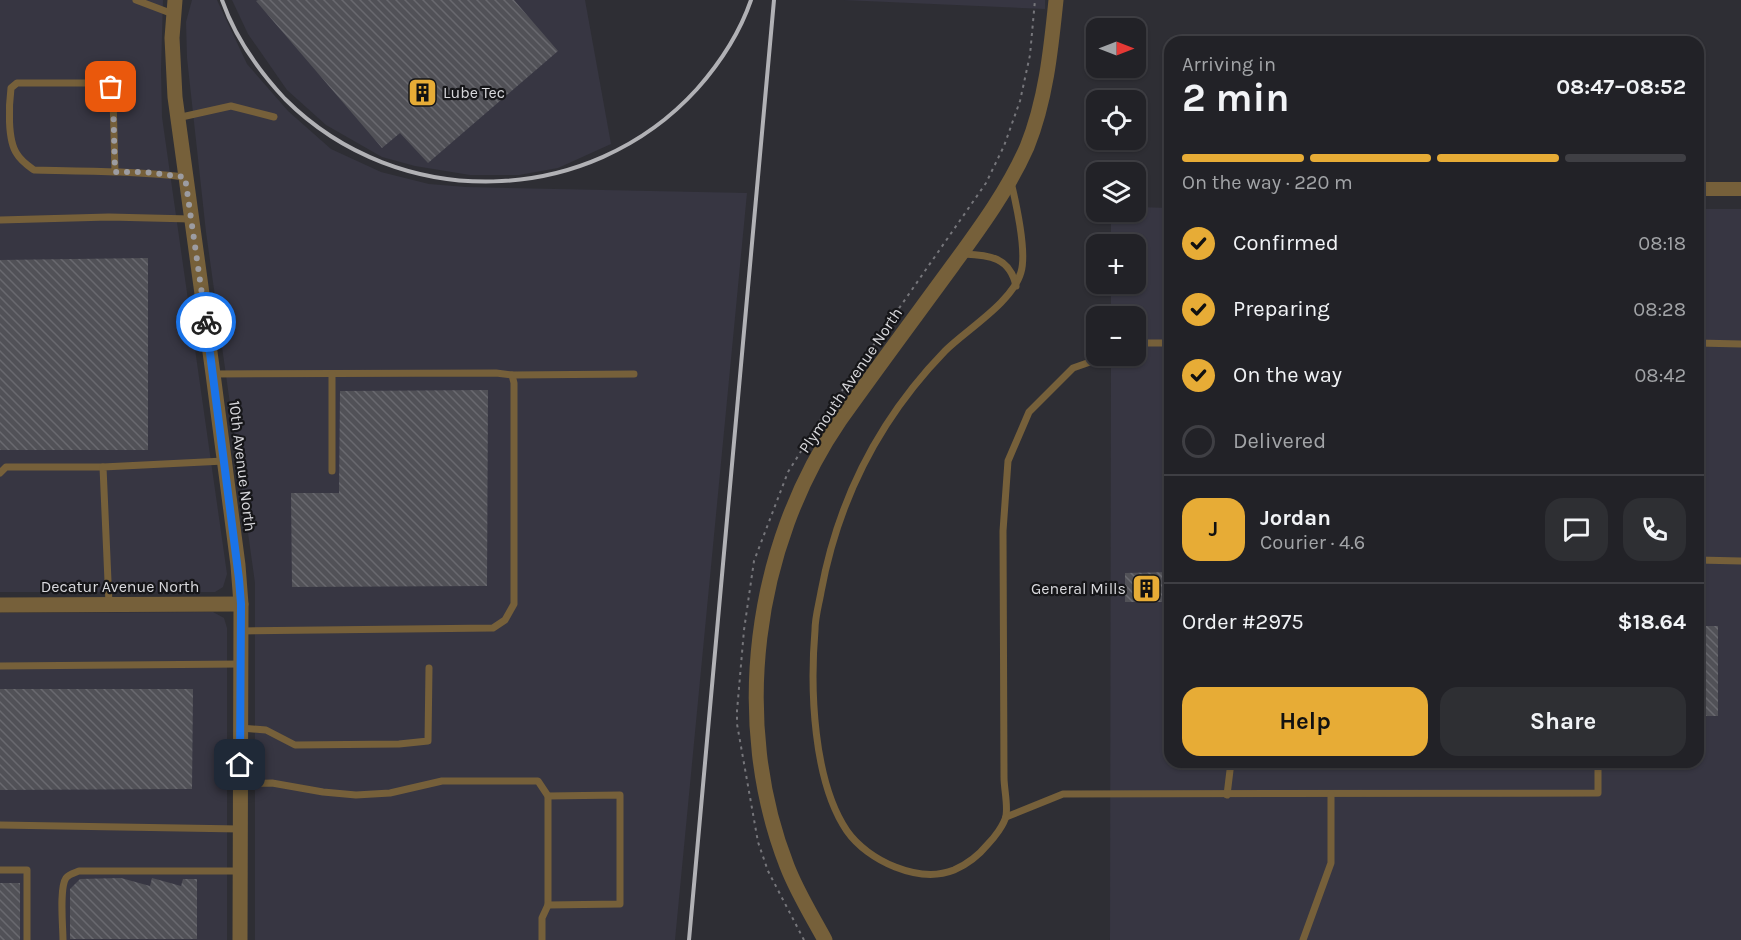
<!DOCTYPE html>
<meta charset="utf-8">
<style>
body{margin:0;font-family:Karla,sans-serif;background:#2e2f33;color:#f1f3f6;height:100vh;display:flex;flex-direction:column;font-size:22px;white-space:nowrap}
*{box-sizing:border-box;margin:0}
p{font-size:20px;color:#a2a4a7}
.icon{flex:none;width:33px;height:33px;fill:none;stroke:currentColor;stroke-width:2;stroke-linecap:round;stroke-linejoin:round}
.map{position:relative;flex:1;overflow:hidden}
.sheet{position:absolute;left:1164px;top:36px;width:540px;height:732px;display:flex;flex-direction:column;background:#222227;border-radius:18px;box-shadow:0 2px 4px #0004,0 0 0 2px #3f3f44}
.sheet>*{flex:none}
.needle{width:39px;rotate:90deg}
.tools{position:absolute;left:1086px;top:18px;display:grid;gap:12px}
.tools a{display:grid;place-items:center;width:60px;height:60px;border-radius:12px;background:#222227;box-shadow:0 2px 4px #0004,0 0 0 2px #3f3f44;font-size:30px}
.pin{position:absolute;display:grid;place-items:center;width:51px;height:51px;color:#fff;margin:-26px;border-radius:12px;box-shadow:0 3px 9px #0006}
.courier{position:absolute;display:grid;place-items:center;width:60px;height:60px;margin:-30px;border:4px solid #1a73e8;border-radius:50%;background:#fff;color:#222;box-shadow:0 2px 8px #0007}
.summary em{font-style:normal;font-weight:700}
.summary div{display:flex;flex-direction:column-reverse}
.summary{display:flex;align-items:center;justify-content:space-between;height:102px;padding:0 18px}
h1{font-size:39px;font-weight:700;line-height:45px}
.bar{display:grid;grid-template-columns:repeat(4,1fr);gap:9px 6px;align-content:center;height:72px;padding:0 18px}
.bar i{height:8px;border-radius:4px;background:#3f3f44}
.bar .current{background:#e7ac36}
.bar p{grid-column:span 4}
.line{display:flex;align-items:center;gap:15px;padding:0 18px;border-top:2px solid #3f3f44}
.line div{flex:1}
.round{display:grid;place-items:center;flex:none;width:63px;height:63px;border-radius:18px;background:#2e2f33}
ol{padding:0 18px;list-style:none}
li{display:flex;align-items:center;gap:18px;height:66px}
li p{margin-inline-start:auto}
li .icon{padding:6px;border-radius:50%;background:#e7ac36;color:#111;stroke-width:4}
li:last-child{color:#a2a4a7}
li i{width:33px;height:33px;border:3px solid #3f3f44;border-radius:50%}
.primary-button{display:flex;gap:12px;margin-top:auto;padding:12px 18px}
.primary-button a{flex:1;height:69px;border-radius:18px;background:#e7ac36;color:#111;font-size:24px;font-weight:700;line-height:69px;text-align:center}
.primary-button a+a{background:#2e2f33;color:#f1f3f6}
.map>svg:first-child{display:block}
.built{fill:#373642}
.building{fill:url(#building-back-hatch)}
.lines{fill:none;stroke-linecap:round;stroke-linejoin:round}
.path{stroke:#76767b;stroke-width:2;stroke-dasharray:3 4.5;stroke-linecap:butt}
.service{stroke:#76603a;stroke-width:7}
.minor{stroke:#76603a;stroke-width:14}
.tertiary{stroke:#76603a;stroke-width:15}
.rail{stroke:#b1b1b5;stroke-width:4}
.done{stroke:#9c9ca1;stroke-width:6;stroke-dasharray:0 10.8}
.route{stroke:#1a73e8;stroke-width:8}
.labels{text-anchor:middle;stroke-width:4.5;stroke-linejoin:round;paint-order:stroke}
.poi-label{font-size:16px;fill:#d8d8dc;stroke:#161619;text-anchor:start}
.street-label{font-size:16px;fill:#d8d8dc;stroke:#161619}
</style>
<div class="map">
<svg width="1741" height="940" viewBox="0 0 1741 940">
<defs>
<pattern id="building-back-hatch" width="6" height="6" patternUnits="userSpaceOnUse" patternTransform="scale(1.5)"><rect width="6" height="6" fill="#515157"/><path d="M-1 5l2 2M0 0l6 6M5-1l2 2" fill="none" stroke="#69696f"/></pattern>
</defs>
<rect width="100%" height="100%" fill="#2e2e34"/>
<g class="built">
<polygon points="0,0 163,0 161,69 162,117 227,574 223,587 215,592 0,592"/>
<polygon points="192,0 217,0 247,64 288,111 331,149 381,172 429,184 466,187 747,193 675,940 255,940 255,583 206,232 187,58 186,22"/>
<polygon points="232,0 585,0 611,144 558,168 519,175 470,175 415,166 382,157 326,125 287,90 248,34"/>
<polygon points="843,0 1045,0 1045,9"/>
<polygon points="1136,207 1170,208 1170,762 1698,762 1698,209 1741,209 1741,940 1110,940 1111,356 1136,356 1136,316 1111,316 1111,284 1136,284 1136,244 1111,244 1111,212 1136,212"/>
<polygon points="213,612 224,618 227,628 227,940 0,940 0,613"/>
</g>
<g class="building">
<polygon points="258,0 514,0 558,51 428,163 400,133 382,148 256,1"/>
<polygon points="148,258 148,450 0,450 0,260"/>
<polygon points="488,390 487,586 292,587 291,493 339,493 340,391"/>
<polygon points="1170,572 1170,602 1125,602 1125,573"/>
<rect x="1698" y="626" width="20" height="90"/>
<polygon points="0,689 193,689 192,789 0,790"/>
<polygon points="121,878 150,886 152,878 181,886 183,879 197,879 197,939 70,939 70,889 80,879"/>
<rect x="0" y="883" width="20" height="57"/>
</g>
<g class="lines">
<g class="path">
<polyline points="852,376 986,183 1004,146 1020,101 1030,55 1035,0"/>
<polyline points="804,940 768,871 758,842 737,724 737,711 744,630 754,561 788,472 822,418 844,388"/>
</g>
<g class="service">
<polyline points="136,0 173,14"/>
<polyline points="177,118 231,106 274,117"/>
<path d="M115 172 113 98 111 87 105 83H17L11 88C9 104 7 140 17 154 21 161 27 165 34 170 85 171 135 171 185 177"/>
<path d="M1011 182C1016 203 1027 252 1021 272 1013 302 966 330 945 351 880 418 838 500 821 592 819 604 815 617 815 630 810 689 813 781 847 831 868 861 919 884 954 870 968 864 979 855 988 844 994 838 1004 825 1006 816 1008 804 1004 789 1004 777L1003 531 1008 461 1029 412 1073 368 1107 356"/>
<polyline points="0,220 109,217 191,219"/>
<path d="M964 254C989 255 1010 257 1016 286"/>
<polyline points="1698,343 1741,344"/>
<polyline points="1136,345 1141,343 1170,343"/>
<polyline points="213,374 496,373 512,375 514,383 514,604 505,620 493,628 241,631"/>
<polyline points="512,375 634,374"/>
<polyline points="332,471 332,374"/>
<polyline points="0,473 6,467 103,467"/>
<polyline points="1698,560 1741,561"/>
<polyline points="109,604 103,467 224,461"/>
<polyline points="0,666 241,664"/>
<polyline points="240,728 266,730 295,745 399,744 428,741 429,668"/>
<polyline points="240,784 272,783 323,792 356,795 390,793 442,781 538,781 548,796 548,905 542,918 542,940"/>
<polyline points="1227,795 1231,762"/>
<polyline points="1006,817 1063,794 1598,793 1598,762"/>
<polyline points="0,825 240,829"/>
<polyline points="0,870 27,870 27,940"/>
<polyline points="548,905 620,904 620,795 548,796"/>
<path d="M63 940C63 927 59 888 66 878 69 874 74 873 79 871H240"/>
<polyline points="1303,940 1331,863 1331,794"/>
</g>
<polyline class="minor" points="1698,189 1741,189"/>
<g class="tertiary">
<polyline points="175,0 172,38 175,97 213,374 238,565 241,604 240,940"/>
<polyline points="0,605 241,604"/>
<path d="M825 940C812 916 797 892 787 866 731 723 753 547 840 420 877 368 915 317 953 265 980 228 1008 190 1027 147 1046 100 1051 49 1056 0"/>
</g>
<g class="rail">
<path d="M222 0C235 37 258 70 285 99 399 213 589 208 697 89 720 63 740 32 751 0"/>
<polyline points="689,940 774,0"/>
</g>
</g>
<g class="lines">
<polyline class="done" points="111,87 113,98 115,172 144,172 185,177 206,322"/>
<polyline class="route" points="206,322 239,579 241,604 240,765"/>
</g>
<defs>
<symbol id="building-square" viewBox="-11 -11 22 22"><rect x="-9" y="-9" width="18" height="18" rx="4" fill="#e7ac36" stroke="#161619"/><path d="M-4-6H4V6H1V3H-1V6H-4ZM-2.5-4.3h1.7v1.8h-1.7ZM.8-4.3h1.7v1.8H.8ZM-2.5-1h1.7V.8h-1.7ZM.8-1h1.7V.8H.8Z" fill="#111"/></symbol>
</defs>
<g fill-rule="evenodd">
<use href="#building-square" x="406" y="76" width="33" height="33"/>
<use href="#building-square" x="1130" y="572" width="33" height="33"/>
</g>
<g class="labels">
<g class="poi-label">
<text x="443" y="98">Lube Tec</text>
<text x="1126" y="594" text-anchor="end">General Mills</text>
</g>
<g class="street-label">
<text transform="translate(850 380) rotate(-56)" y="6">Plymouth Avenue North</text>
<text transform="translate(243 466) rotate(83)" y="6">10th Avenue North</text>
<text x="120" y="592">Decatur Avenue North</text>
</g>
</g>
</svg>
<div class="tools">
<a><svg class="needle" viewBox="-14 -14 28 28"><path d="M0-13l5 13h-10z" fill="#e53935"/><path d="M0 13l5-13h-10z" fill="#a2a4a7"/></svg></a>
<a><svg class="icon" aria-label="locate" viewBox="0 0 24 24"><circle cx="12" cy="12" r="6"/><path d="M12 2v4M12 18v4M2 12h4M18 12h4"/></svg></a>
<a><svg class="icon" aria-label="layers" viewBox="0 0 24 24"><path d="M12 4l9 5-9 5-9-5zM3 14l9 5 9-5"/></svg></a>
<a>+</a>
<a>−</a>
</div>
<div class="pin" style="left:111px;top:87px;background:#ea580c"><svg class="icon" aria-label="bag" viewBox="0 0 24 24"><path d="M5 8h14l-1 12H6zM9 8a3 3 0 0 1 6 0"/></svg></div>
<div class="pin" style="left:240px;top:765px;background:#1f2937"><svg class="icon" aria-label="home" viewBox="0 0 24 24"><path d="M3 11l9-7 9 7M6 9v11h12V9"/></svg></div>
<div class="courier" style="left:206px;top:322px"><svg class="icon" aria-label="bike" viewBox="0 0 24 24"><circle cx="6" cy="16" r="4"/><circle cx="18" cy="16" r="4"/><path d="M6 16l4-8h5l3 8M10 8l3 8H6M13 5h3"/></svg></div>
<section class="sheet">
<div class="summary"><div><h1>2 min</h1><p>Arriving in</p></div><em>08:47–08:52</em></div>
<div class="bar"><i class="current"></i><i class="current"></i><i class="current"></i><i></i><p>On the way · 220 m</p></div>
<ol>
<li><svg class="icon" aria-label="check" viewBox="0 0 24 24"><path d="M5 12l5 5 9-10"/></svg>Confirmed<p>08:18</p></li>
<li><svg class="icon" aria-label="check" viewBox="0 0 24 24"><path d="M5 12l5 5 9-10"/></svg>Preparing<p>08:28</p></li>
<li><svg class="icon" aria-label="check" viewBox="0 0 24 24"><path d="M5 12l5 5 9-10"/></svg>On the way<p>08:42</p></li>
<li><i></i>Delivered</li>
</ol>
<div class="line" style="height:108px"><b class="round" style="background:#e7ac36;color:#111">J</b><div><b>Jordan</b><p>Courier · 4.6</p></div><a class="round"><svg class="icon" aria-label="chat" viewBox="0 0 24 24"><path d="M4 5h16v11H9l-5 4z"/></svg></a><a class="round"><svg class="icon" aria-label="phone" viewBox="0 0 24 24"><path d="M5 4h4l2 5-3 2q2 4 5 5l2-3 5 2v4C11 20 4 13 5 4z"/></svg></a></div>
<div class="line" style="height:78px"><div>Order #2975</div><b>$18.64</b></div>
<div class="primary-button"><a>Help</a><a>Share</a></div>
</section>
</div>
